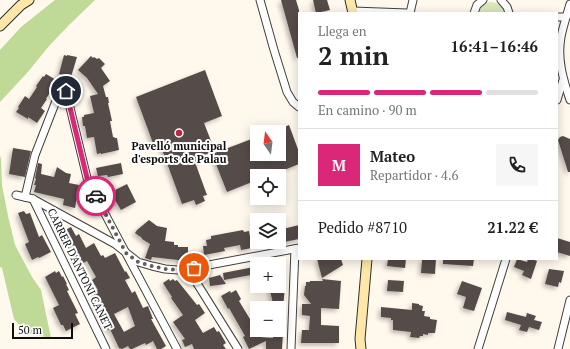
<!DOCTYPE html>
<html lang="es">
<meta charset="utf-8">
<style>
body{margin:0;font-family:"PT Serif",serif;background:#f6f6f6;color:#222;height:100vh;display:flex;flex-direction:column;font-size:15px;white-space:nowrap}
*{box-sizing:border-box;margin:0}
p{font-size:13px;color:#767676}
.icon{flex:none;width:22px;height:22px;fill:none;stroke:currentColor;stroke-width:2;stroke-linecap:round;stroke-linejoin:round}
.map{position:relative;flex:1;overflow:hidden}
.side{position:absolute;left:298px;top:12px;width:260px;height:248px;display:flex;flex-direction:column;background:#fff;border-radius:0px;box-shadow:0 2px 10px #0003}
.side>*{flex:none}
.needle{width:26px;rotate:346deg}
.fabs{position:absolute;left:250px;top:125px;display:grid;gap:8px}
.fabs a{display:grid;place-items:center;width:36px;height:36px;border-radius:0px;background:#fff;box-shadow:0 2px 10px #0003;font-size:20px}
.scale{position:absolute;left:12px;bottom:10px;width:61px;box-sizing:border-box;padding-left:4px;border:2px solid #0d0d0d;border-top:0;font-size:11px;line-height:14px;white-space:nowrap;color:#0d0d0d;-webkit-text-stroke:3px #fff;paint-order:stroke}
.pin{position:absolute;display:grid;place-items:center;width:34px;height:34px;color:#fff;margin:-17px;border:2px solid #fff;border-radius:50%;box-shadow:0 1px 4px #0007}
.courier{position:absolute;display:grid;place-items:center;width:40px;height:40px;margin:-20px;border:3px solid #db2777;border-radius:50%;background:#fff;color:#222;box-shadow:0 1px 5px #0007}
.head em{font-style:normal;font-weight:700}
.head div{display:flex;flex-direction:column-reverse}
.head{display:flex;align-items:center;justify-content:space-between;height:68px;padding:0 20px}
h1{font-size:26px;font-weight:700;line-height:30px}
.bar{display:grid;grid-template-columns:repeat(4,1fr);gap:6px 4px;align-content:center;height:48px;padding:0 20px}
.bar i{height:5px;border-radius:3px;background:#e0e0e0}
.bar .current{background:#db2777}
.bar p{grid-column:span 4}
.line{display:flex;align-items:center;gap:10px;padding:0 20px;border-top:1px solid #e0e0e0}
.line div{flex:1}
.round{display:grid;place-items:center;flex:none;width:42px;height:42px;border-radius:0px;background:#f6f6f6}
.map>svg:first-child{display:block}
.green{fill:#d9e8b8}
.forest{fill:#bfd997}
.building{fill:#554c49;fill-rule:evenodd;filter:url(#shadow)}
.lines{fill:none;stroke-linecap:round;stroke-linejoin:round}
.street-casing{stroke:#404040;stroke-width:9}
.secondary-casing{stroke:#2f2f2f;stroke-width:11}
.street{stroke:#fff;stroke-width:7}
.secondary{stroke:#fee7a9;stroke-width:9}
.done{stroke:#625f5b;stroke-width:4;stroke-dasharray:0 7.2}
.route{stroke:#db2777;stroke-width:5}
.poi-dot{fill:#bb2745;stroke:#fff;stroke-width:1.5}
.labels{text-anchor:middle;stroke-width:4;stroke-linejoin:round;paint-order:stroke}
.poi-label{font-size:11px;font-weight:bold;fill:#0d0d0d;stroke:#fff}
.street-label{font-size:11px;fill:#0d0d0d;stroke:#fff}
</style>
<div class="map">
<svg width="570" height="349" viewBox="0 0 570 349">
<defs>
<filter id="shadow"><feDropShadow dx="-2.5" dy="2.5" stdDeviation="2" flood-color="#0004"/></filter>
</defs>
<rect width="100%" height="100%" fill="#fff8ed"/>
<path class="green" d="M490 2C498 2 502 6 504 13H478C480 7 483 4 490 2Z"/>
<g class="forest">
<polygon points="55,0 95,0 69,25 49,46 27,73 0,102 0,50 21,27"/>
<polygon points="0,156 1,159 2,185 8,216 15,245 32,277 41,290 51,338 26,333 14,319 2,268 0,267"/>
</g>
<g class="building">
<polygon points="281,0 296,0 299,10 299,58 297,58"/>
<polygon points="313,0 327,0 330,10 316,13"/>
<polygon points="64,55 67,56 67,55 77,57 71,77 59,74"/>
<polygon points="91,56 93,58 94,57 97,59 99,58 105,64 101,68 110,81 103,86 106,97 108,97 109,103 108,103 112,121 110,121 113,137 114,137 115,138 117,138 119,150 101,154 101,153 97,154 94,137 87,138 85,126 83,126 82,117 84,117 84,115 94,113 90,96 98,94 87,78 78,70"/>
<polygon points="205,70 222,116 204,123 215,151 198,157 201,163 196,165 207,195 203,196 205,201 196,205 194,200 182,204 160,144 154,146 136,97"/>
<polygon points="46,74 58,81 59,87 52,89 46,99 47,99 41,108 45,111 37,123 28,117 28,119 16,112 19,108 18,107 25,96 29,99 37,87 36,86 43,76 44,77"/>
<polygon points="289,125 299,152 299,164 269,176 257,176 257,180 227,192 212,154 257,137 257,154 279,154 279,129"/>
<polygon points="563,136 570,139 570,172 568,172 558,140 560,137"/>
<polygon points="13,148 31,151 25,177 9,174"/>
<polygon points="38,163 42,164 41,174 54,177 57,167 66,173 71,174 69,183 79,185 75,208 63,205 64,199 34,192 36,185 34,185 36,179 35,178"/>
<polygon points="121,163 123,174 108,177 107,175 98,176 96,168"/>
<polygon points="127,184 136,202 121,210 112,195 116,192 115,190"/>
<polygon points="24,211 26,214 30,213 39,237 42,235 51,252 39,258 38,257 32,260 28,251 25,244 29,242 18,213"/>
<polygon points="149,220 157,226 167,228 165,241 174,242 174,245 178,245 178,247 188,247 188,260 178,260 152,257 151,260 145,258 150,244 142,239 142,238 135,233 137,230"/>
<polygon points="299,225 299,239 279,243 279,235 284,234 283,229"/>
<path d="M71 227 76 236 79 234 86 248 94 243 101 256 103 255 105 258 115 253 125 272 126 271 130 278 125 280 132 293 135 291 143 308 148 306 153 319H151L166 346 161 349H157L153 341 146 345 145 343 132 349H130L128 346 122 349 119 348 110 329 108 330 93 297 95 296 93 292 98 290 92 280 96 277 87 261 81 264 72 245 68 248 64 241 62 236H64L61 232ZM128 307 135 326 124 332 114 314Z"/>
<polygon points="243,230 244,232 249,231 252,248 241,250 240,245 224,248 225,251 204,255 203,246 207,246 206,240 211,239 211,236"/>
<polygon points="557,238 570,242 570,256 557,252"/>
<polygon points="317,259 341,259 343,265 322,278"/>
<polygon points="388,259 406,259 405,268 387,266"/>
<polygon points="424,259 436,259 435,274 421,273 422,260 424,260"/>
<polygon points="443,259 474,259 473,266 443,264"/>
<polygon points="517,259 527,262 528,259 532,259 537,261 531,279 522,275 524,271 514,267"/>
<polygon points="254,267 256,274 224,280 223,273"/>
<polygon points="549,269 564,271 561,283 559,282 558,287 545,284"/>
<polygon points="55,271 56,273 59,271 62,277 63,276 67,284 66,284 69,290 67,291 78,313 75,314 80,324 66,331 63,325 61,325 53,308 59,305 45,277"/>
<polygon points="220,275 226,284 210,286 209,278"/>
<polygon points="169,279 170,281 173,279 175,281 177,280 197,305 199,304 205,313 195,320 203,333 214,327 217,332 219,331 226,343 223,345 226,349 194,349 192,344 185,347 182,340 185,339 173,322 183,315 171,298 172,297 163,283"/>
<polygon points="322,279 341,281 339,309 321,308 321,325 339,326 339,343 301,343 302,330 309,330 310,316 302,315 302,304 311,304 304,295 305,286 306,286 306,282 310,282 310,281 323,281"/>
<polygon points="388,280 404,281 403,292 387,291"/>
<polygon points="462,281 482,288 474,311 463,308 466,297 457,294"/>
<polygon points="269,286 278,286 279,288 285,286 283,308 274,308"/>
<polygon points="236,290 241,299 239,301 253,324 257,322 257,331 260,337 273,338 273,332 283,333 282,349 266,349 266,341 249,349 243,337 245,336 229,308 228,309 221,296 230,291 231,293"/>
<polygon points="412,303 419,304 419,305 423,306 422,311 425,311 424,316 430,317 430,319 437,320 435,333 428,333 428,335 423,334 423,336 420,336 419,338 410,337 411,332 393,330 393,320 391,320 391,318 381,317 381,307 412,310"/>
<polygon points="507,312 526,317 527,313 536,316 534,320 542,322 539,330 529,327 527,332 519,330 521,325 505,320"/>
</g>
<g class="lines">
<defs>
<g id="street">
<polyline points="260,0 274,50 287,92 293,102 299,107"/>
<polyline points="501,0 507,7 509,13"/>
<path d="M570 4C567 15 563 26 561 37 557 59 563 79 570 100"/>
<polyline points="353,11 407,13"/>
<polyline points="410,13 413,0"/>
<polyline points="474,13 477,5 483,0"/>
<polyline points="557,17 566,17"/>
<polyline points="66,91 88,182 177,349"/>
<polyline points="557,100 563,80"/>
<polyline points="16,195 33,199 115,244 138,262 152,266 165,269 178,270 193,268 299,248"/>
<polyline points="25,197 35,155 56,101 66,91"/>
<polyline points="33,199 106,349"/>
<polyline points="188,269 238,349"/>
<polyline points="291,349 295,249"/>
<polyline points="478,349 506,259"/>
<polyline points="558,349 570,300"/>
</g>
<g id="secondary">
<polyline points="350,0 353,13"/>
<polyline points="0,26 21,5 29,0"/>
<polyline points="361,349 360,339 367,259"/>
</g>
</defs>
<use href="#street" class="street-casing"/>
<use href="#secondary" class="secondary-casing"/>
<use href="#street" class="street"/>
<use href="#secondary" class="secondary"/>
</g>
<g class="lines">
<polyline class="done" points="96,196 126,253 138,262 152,266 165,269 178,270 194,268"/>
<polyline class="route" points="66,91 88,182 96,196"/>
</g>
<circle class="poi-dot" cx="179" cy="133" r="4"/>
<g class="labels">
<g class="poi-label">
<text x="179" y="150">Pavelló municipal<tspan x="179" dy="13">d'esports de Palau</tspan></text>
</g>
<g class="street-label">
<text transform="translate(80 269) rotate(64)" y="4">CARRER D'ANTONI CANET</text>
</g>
</g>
</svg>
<div class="fabs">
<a><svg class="needle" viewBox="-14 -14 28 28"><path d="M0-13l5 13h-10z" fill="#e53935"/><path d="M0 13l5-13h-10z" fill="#767676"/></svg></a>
<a><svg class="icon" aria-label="locate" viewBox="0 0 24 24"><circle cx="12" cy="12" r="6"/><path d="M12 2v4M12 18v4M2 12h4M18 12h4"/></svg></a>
<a><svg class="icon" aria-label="layers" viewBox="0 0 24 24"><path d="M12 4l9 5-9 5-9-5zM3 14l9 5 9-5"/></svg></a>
<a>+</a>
<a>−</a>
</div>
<div class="scale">50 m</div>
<div class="pin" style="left:194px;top:268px;background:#ea580c"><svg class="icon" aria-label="bag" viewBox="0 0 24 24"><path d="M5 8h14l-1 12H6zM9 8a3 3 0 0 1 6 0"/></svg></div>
<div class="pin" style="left:66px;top:91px;background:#1f2937"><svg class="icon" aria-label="home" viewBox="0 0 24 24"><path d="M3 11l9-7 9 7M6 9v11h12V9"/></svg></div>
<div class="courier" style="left:96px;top:196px"><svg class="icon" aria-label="car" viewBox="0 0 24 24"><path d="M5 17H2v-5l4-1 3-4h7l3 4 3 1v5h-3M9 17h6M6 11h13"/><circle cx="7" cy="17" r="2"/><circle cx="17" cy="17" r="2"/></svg></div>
<section class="side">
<div class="head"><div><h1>2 min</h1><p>Llega en</p></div><em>16:41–16:46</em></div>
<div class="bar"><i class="current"></i><i class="current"></i><i class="current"></i><i></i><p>En camino · 90 m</p></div>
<div class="line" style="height:72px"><b class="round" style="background:#db2777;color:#fff">M</b><div><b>Mateo</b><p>Repartidor · 4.6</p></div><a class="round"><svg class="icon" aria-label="phone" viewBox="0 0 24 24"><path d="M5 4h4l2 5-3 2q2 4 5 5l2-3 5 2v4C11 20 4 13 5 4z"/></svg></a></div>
<div class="line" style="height:52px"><div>Pedido #8710</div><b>21.22 €</b></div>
</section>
</div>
